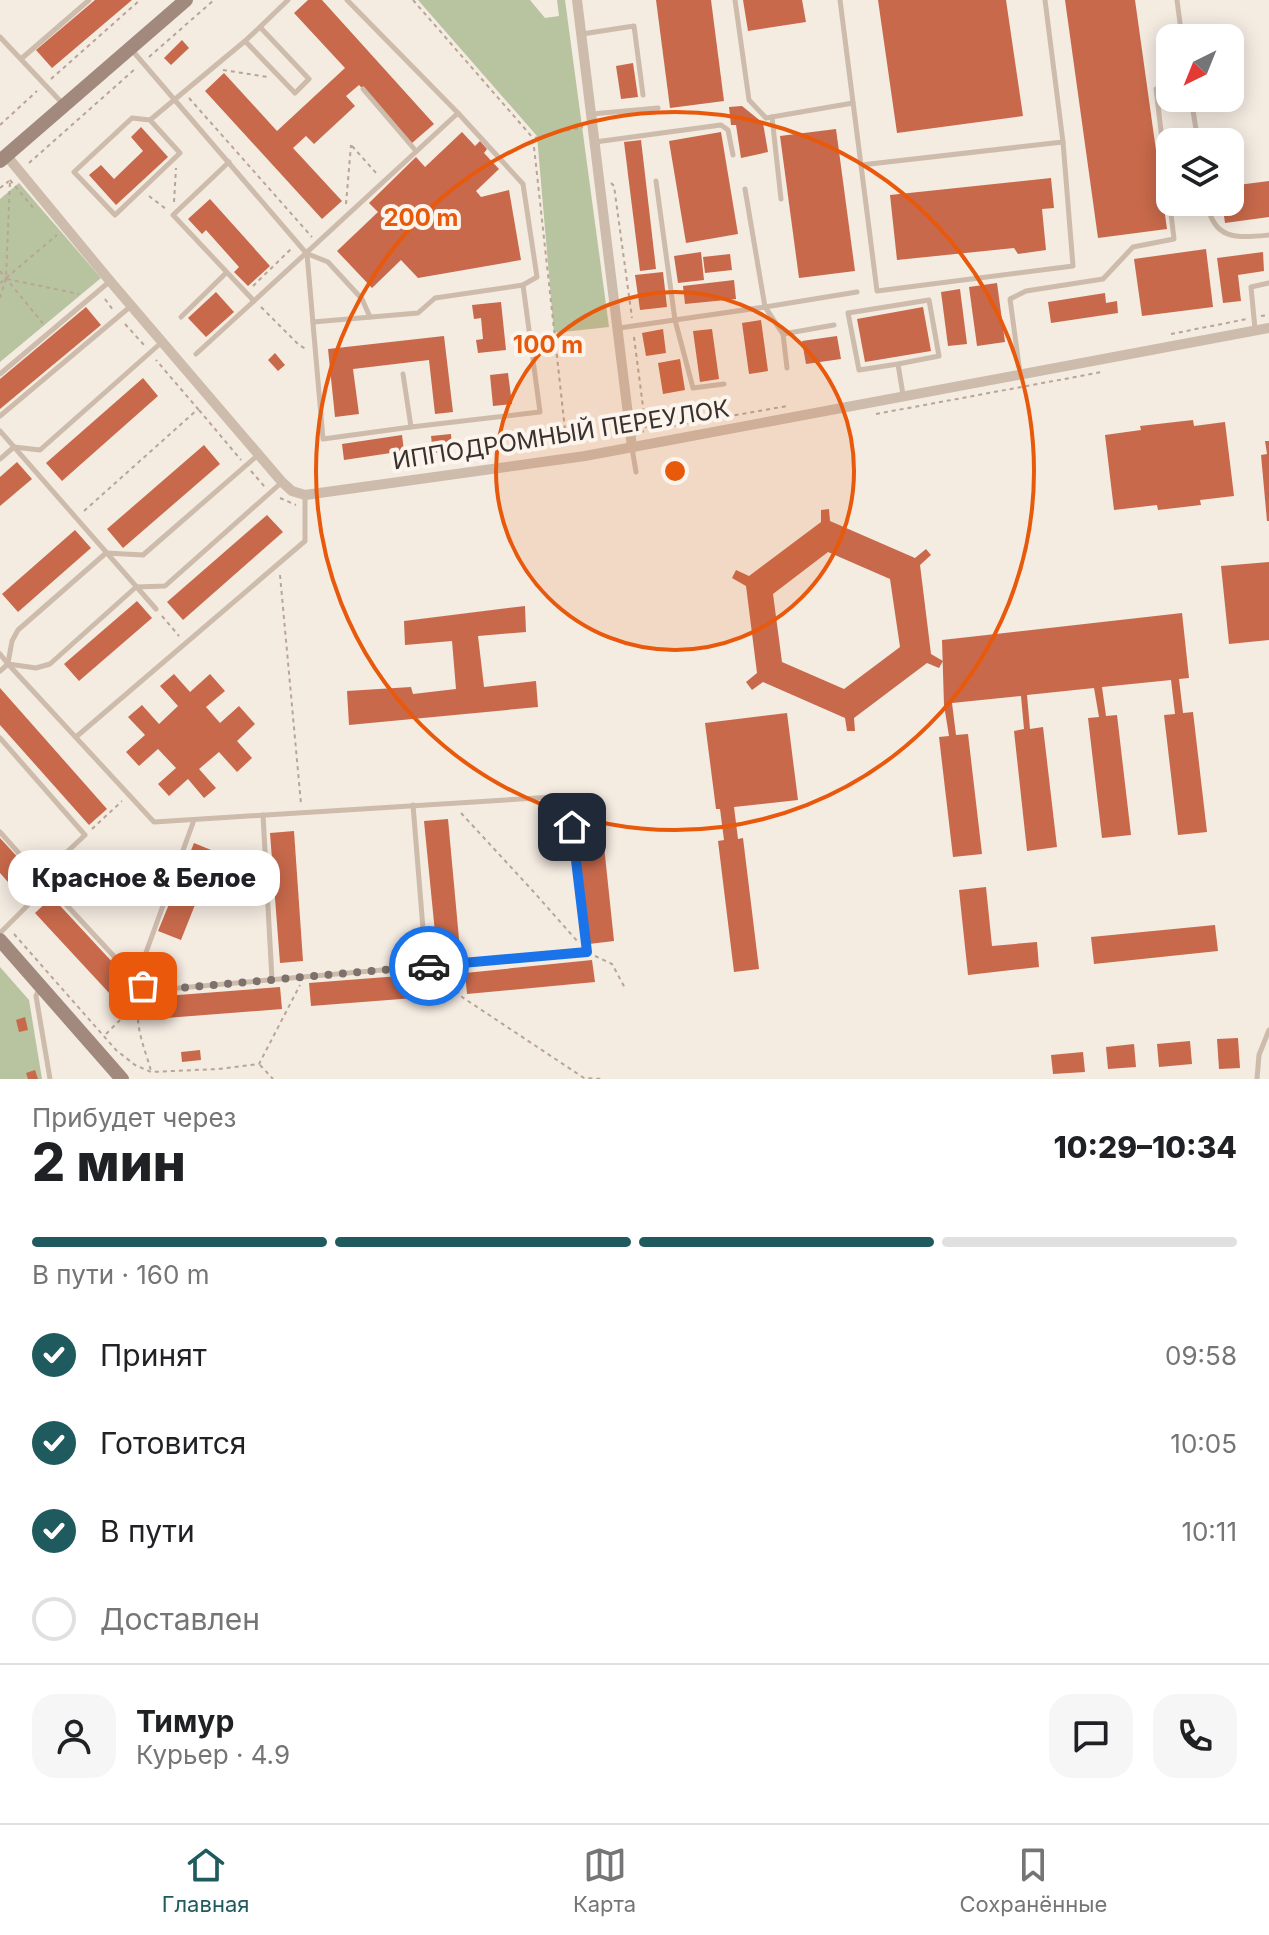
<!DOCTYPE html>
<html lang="ru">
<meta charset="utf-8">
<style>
body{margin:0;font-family:Inter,sans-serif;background:#f6f6f6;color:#202124;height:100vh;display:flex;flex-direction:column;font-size:30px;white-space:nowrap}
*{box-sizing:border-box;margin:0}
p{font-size:26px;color:#757577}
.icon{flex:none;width:44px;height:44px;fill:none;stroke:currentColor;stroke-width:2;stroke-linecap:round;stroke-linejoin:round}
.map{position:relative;height:1079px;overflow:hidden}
.drawer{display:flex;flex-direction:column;background:#fff;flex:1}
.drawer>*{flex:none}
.needle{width:52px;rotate:223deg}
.fabs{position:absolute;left:1156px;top:24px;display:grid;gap:16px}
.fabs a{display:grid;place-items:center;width:88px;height:88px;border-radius:16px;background:#fff;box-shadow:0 4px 20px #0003;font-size:40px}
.pin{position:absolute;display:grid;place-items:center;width:68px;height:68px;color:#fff;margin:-34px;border-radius:16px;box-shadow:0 4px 12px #0006}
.courier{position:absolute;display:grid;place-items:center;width:80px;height:80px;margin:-40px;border:6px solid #1a73e8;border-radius:50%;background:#fff;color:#222;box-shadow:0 2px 10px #0007}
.bubble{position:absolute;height:56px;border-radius:24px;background:#fff;box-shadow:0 4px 20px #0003;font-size:26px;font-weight:800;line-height:56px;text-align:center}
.summary em{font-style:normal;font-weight:800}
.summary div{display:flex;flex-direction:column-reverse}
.summary{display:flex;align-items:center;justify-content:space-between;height:136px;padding:0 32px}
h1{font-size:52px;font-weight:800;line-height:60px}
.bar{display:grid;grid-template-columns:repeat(4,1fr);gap:12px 8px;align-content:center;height:96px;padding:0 32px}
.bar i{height:10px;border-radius:6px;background:#e0e0e0}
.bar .active{background:#1f5a5e}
.bar p{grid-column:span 4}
.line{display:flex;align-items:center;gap:20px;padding:0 32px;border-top:2px solid #e0e0e0}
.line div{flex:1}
.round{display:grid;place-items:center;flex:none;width:84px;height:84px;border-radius:24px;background:#f6f6f6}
ol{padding:0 32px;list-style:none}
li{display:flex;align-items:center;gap:24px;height:88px}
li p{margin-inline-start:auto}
li .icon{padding:8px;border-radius:50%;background:#1f5a5e;color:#fff;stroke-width:4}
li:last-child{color:#757577}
li i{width:44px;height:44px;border:4px solid #e0e0e0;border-radius:50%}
.menu{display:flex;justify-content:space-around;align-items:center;height:112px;border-top:2px solid #e0e0e0;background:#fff;font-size:22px;color:#757577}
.menu a{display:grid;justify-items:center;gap:4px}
.menu .active{color:#1f5a5e}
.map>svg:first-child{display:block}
.green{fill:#b8c4a0}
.building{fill:#c8694b;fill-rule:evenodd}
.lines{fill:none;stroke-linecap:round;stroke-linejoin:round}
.path{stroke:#b9a596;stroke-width:2;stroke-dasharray:4 4;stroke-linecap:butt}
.service{stroke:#cdbbac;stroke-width:5}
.minor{stroke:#cdbbac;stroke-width:10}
.secondary{stroke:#a18a7d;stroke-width:14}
.done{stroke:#7c716b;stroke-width:8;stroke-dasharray:0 14.4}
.route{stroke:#1a73e8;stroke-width:10}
.ring{fill:none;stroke:#e8590c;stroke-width:4}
.labels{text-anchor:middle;stroke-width:8;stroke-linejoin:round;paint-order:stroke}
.street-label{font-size:24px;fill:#3b302b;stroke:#fbf5ee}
.centre{fill:#e8590c;stroke:#fbf5ee;stroke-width:4}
.ring-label{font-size:24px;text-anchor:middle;font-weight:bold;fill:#e8590c;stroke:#fbf5ee;stroke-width:8;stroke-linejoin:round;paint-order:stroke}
</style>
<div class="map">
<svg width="1269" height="1079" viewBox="0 0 1269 1079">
<rect width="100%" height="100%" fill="#f4ebe1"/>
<g class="green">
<polygon points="418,0 530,0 545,18 559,16 557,0 565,0 609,327 554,333 537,136"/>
<polygon points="19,183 101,278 0,362 0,199"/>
<polygon points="0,967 29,1000 42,1079 0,1079"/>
</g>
<g class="building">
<polygon points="95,0 132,0 52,68 36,50"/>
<polygon points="308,0 322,0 434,124 412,143 359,85 346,96 355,106 314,144 306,136 293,148 342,201 322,219 205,91 224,73 277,131 345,68 294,13"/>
<polygon points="656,0 711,0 724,101 670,108"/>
<polygon points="743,0 802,0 806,22 748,31"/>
<polygon points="878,0 1006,0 1023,116 897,133"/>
<polygon points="1065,0 1135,0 1167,229 1098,238"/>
<polygon points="182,40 189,48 171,65 164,58"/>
<polygon points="633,63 638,97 621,99 616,66"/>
<polygon points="742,106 763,123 768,152 741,158 736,125 731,125 729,107"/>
<polygon points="141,127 168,157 116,205 89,175 101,165 114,179 143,151 131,137"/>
<polygon points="836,129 855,271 799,278 780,136"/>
<polygon points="462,132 475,146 480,141 487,149 484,153 499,169 476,191 481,197 509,190 521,260 418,278 401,260 372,288 337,251 378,212 369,203 416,157 425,167"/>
<polygon points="721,132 738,234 686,243 669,141"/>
<polygon points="641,140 656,269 640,271 624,142"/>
<polygon points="1051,178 1054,208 1042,209 1046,250 1018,254 1014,248 897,260 890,195"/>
<polygon points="1269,181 1269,217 1225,223 1222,202 1230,202 1230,186"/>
<polygon points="210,199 270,266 248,286 234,272 239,267 206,230 202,234 188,219"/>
<polygon points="1206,249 1213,307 1142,316 1134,259"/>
<polygon points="701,252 704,280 678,283 674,256"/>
<polygon points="1263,252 1264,271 1238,275 1241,301 1223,303 1217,258"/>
<polygon points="730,254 732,270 705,273 703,257"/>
<polygon points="663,272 667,307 640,310 635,275"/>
<polygon points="734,280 736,299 685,304 683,286"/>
<polygon points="997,283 1005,342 977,346 969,287"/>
<polygon points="960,289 967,344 948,346 941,292"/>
<polygon points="216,292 234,312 206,337 188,318"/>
<polygon points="1105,293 1106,303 1117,301 1118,313 1051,323 1048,302"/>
<polygon points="501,302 506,350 478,353 476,340 483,339 481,318 474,319 472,305"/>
<polygon points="86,307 101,325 0,409 0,379"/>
<polygon points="923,307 931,351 865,362 857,319"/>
<polygon points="761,320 768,371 749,374 742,323"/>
<polygon points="663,329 666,353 646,356 642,333"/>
<polygon points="712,329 719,379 700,382 693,331"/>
<polygon points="444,336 453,412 435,414 429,360 353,369 359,414 335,417 328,349"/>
<polygon points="837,336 841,359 806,364 802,341"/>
<polygon points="275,353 285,365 278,371 268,360"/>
<polygon points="680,359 685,390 663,394 658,363"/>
<polygon points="508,373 512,404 493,406 490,375"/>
<polygon points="143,378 158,396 62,481 46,463"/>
<polygon points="1193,420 1194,426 1225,422 1234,496 1200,500 1201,505 1158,510 1157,505 1114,510 1105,435 1141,430 1140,426"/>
<polygon points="451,434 452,451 433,453 431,436"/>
<polygon points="402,435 404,451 344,460 342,444"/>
<polygon points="1265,441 1269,441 1269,521 1267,521 1261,455 1267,454"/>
<polygon points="204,445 220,464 123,548 107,529"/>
<polygon points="17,462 32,479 0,506 0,477"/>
<path d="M829 509 830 521 915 558 926 549 931 555 920 565 931 654 943 661 939 668 927 663 854 718 855 731H847L845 718 763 682 752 690 746 682 757 673 746 586 732 578 736 570 749 576 821 522V510ZM828 552 890 579 900 647 844 689 782 662 773 594Z"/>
<polygon points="267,515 283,532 183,620 167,602"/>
<polygon points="75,530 91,548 18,612 2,594"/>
<polygon points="1269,562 1269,640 1229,644 1221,566"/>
<polygon points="137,601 152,618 79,681 64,664"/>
<polygon points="525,606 526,632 478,636 484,687 536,681 538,707 349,725 347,691 411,687 413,694 456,689 452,641 405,645 404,621"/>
<polygon points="1182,613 1189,678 1179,679 1183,713 1193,712 1207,832 1178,835 1164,715 1175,714 1171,680 1102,687 1106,716 1117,715 1131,835 1102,838 1088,718 1099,717 1094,688 1027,695 1030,729 1043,727 1057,847 1027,851 1014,731 1024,729 1021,696 952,703 956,735 968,734 982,854 953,857 939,737 949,736 944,705 942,640"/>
<polygon points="174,674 190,692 210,674 225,691 206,707 220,723 239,706 255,724 237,741 252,758 237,772 219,752 199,769 216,788 204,798 188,779 169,796 158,784 176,768 158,749 139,766 126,752 145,735 128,717 142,705 159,724 178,706 160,686"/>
<polygon points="0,688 107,809 89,825 0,725"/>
<polygon points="787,713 798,800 734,807 738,839 743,838 759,969 734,972 718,841 724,840 720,809 716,809 705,723"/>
<polygon points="600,808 614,941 589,944 575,810"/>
<polygon points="448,819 460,950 437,953 424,821"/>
<polygon points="294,831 303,961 280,963 270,833"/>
<polygon points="0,838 34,875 16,891 0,873"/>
<polygon points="194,843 216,852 181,940 158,931"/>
<polygon points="986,887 992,946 1037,942 1039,967 968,975 959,890"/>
<polygon points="52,897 140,992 123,1008 35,913"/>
<polygon points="1215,925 1218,951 1094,964 1091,937"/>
<polygon points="592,960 595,982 467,994 465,973"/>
<polygon points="438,973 440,996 311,1006 309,983"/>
<polygon points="280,987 282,1009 153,1019 152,997"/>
<polygon points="25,1017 28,1030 19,1032 16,1020"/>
<polygon points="1238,1038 1240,1068 1219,1069 1217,1039"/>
<polygon points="1190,1041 1192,1064 1159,1067 1157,1044"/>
<polygon points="1134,1044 1136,1067 1108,1069 1106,1047"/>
<polygon points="200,1050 201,1060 182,1062 181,1052"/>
<polygon points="1083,1052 1085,1072 1053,1074 1051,1055"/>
<polygon points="35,1070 38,1079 28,1079 26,1073"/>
</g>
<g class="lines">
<g class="path">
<polyline points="413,0 533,138 567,448"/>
<polyline points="149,57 214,0"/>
<polyline points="223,70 268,77"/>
<polyline points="51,79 140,0"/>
<polyline points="189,98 312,237"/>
<polyline points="0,125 37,91"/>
<polyline points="535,138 583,127"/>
<polyline points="352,146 377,174"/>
<polyline points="29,163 135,69"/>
<polyline points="10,180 35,210"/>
<polyline points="611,183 614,186 632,318"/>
<polyline points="0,188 9,181"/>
<polyline points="149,196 166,209"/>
<polyline points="174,202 176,168"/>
<polyline points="346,204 351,145"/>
<polyline points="0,271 45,326"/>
<polyline points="7,279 79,294"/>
<polyline points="0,283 57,235"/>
<polyline points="253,286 291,249"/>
<polyline points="0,298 6,278 10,181"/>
<polyline points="105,299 113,310"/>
<polyline points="261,307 299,345 306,349"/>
<polyline points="1261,316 1269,315"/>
<polyline points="125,324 145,346"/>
<polyline points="1171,334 1247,319"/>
<polyline points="634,337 646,430"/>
<polyline points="199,410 241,460"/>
<polyline points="876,414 1102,372"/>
<polyline points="640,432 787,406"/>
<polyline points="251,471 265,487"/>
<polyline points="280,498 296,505"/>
<polyline points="84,511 198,409 156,360"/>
<polyline points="280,575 301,804"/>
<polyline points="162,616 179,636"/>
<polyline points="461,813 532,890 578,942"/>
<polyline points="92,829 122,801"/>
<polyline points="14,934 116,1050 135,1065 151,1072 218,1069 259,1064 300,985"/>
<polyline points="595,956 612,964 625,988"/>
<polyline points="451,975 453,985 462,997 584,1078 603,1079"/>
<path d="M142 996C131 1020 145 1048 151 1071"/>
<polyline points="106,1034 138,1002"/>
<polyline points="260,1065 273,1079"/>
</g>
<g class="service">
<polyline points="735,0 749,100 766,118 853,103"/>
<polyline points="840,0 877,291 1073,266 1063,142"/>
<polyline points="1177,0 1182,38"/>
<polyline points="260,27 288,0"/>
<polyline points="582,34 634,26 643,95"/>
<polyline points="0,37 64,105"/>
<polyline points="131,49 307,254 323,439 411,427 403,374"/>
<polyline points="21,59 89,0"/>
<polyline points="363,89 416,151"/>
<polyline points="1191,98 1198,142"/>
<polyline points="592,114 658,108"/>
<polyline points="772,117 781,199"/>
<polyline points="150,120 180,153 115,215 74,172 132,118 150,120 245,41 295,93 309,79 260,27 245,41"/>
<polyline points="595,142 721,125 728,130 733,155"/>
<polyline points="229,162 173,215 254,301 458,113"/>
<polyline points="861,165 1063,142 1045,0"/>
<polyline points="656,181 675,320 693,388 724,384"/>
<path d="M1207 202C1213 241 1238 238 1269 235"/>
<polyline points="308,254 328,262 362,299 370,317"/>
<polyline points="181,317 226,273"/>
<polyline points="313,322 418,313 435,298 523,285 537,277 523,184 458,113 347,0"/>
<polyline points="619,328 765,307 745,189"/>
<polyline points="1255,329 1251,287 1269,283"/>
<polyline points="783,334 834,325"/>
<polyline points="196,354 254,301"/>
<polyline points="898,364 859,370 848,313 929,300 939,356 898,364 903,395"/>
<polyline points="787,368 783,334 765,307 857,292"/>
<polyline points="1020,373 1010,299 1026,291 1103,279 1133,247 1174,239 1156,89"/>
<polyline points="0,374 109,282"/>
<polyline points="0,416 131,306"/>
<polyline points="411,427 540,412 523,285"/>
<polyline points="0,431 156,609"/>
<polyline points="632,448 636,472"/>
<polyline points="0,459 14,447 40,450 162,342"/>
<polyline points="0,654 8,664 36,668 50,664 136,587 165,586 281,483"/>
<polyline points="8,663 12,641 18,630 106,553 143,555 258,455"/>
<polyline points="0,671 8,664 154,822 569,796 587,952 156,990 147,989 136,980 48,885 0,933"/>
<polyline points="76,737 305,541 305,496"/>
<polyline points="0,738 85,835 50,868 48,885"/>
<polyline points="413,805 426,966"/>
<polyline points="263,815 272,980"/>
<polyline points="0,832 47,885"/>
<polyline points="136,980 194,820"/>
<polyline points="40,987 36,996 50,1079"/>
<polyline points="1257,1079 1259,1055 1269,1030"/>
</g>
<g class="minor">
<polyline points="577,0 632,447"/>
<polyline points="6,155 110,281 282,482 292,491 305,495 585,456 1269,328"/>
</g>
<g class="secondary">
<polyline points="0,161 186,0"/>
<polyline points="0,940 122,1079"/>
</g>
</g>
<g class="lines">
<polyline class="done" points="143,986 147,989 156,990 429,966"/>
<polyline class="route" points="429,966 587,952 572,827"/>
</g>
<circle cx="675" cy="471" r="179" fill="#e8590c" fill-opacity=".12"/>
<g class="ring">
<circle cx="675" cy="471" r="179"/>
<circle cx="675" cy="471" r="359"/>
</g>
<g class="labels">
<g class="street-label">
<text transform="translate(561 435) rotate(-9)" y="8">ИППОДРОМНЫЙ ПЕРЕУЛОК</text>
</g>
</g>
<circle cx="675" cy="471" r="12" class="centre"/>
<g class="ring-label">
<text x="421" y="226">200 m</text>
<text x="548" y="353">100 m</text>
</g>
</svg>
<div class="fabs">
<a><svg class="needle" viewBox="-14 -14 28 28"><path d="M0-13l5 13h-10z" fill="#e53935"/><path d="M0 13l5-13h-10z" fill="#757577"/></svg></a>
<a><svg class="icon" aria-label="layers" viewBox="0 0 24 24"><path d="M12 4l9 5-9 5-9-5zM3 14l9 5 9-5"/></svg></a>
</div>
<div class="pin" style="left:143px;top:986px;background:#ea580c"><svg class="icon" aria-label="bag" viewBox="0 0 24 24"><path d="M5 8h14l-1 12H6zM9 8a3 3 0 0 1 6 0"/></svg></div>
<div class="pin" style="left:572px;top:827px;background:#1f2937"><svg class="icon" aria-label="home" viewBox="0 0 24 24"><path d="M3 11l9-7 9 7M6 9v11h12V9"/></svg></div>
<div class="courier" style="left:429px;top:966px"><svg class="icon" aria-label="car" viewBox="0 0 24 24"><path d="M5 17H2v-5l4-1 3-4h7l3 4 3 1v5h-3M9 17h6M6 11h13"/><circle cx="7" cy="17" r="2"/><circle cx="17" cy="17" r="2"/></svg></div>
<div class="bubble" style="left:8px;top:850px;width:272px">Красное &amp; Белое</div>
</div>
<section class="drawer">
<div class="summary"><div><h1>2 мин</h1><p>Прибудет через</p></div><em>10:29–10:34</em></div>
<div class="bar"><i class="active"></i><i class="active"></i><i class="active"></i><i></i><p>В пути · 160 m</p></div>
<ol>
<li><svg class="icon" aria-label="check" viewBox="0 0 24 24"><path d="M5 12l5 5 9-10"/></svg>Принят<p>09:58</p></li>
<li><svg class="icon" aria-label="check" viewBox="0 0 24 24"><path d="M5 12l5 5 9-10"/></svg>Готовится<p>10:05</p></li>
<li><svg class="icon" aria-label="check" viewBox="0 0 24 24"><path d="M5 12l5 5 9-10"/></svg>В пути<p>10:11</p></li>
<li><i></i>Доставлен</li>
</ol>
<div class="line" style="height:144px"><a class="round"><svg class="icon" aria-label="person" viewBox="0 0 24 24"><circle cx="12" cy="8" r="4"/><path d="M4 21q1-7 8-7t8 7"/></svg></a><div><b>Тимур</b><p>Курьер · 4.9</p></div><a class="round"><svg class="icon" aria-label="chat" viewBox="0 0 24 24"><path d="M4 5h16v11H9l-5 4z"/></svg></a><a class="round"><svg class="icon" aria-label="phone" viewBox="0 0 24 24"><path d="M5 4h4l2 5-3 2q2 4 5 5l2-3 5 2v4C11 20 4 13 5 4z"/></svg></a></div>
</section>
<nav class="menu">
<a class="active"><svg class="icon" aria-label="home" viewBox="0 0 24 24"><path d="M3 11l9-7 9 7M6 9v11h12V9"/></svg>Главная</a>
<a><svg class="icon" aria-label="map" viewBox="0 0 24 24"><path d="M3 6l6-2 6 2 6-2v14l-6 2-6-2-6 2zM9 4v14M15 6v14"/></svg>Карта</a>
<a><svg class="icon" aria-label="saved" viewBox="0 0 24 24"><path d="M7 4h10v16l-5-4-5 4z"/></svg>Сохранённые</a>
</nav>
